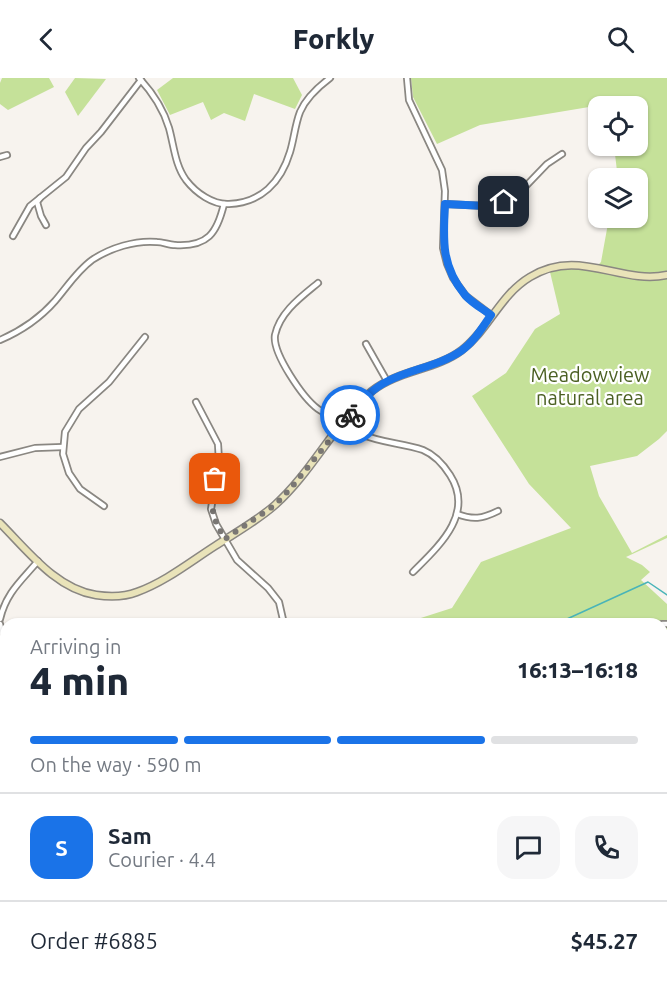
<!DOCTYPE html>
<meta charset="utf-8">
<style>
body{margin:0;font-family:Ubuntu,sans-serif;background:#f6f6f7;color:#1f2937;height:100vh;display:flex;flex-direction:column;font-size:22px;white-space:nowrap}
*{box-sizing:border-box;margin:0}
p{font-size:20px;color:#747a83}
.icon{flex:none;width:33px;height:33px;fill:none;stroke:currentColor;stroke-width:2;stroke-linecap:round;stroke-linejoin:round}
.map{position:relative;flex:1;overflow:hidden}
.drawer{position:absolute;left:0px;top:540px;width:668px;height:374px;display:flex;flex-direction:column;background:#fff;border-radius:18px 18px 0 0;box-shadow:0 2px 4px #0004}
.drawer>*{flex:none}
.tools{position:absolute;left:588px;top:18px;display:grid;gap:12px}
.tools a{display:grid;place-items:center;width:60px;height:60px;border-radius:12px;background:#fff;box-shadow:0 2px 4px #0004;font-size:30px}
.pin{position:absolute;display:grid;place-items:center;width:51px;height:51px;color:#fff;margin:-26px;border-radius:12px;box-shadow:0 3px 9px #0006}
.courier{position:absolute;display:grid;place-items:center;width:60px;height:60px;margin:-30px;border:4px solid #1a73e8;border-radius:50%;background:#fff;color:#222;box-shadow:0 2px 8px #0007}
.overview em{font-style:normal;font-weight:800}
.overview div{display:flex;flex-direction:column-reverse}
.overview{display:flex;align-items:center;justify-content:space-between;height:102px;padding:0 30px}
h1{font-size:39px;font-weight:800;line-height:45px}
.bar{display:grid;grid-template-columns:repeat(4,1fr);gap:9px 6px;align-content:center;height:72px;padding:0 30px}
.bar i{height:8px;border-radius:4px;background:#e0e1e3}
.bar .on{background:#1a73e8}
.bar p{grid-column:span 4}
.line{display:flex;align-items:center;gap:15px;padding:0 30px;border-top:2px solid #e0e1e3}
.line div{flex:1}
.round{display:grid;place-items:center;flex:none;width:63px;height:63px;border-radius:18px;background:#f6f6f7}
header{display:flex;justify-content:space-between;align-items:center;height:78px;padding:0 30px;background:#fff;font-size:27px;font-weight:800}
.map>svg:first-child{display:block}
.green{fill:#c5e199}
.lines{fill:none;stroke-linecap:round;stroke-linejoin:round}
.stream{stroke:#49b4b8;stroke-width:1.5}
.street-casing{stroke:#8a8782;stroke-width:8}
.secondary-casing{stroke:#8a8782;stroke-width:9}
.street{stroke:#fff;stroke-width:4.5}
.secondary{stroke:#e9e3b9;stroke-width:6}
.done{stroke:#7a7774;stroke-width:6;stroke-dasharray:0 10.8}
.route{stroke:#1a73e8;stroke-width:8}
.labels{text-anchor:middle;stroke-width:4.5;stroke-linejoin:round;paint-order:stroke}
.park-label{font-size:20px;fill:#4b6023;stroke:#fff}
</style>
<header><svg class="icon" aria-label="back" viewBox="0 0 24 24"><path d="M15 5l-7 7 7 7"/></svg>Forkly<svg class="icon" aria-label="search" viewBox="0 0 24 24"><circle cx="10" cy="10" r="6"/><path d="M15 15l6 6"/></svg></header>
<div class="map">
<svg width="667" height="913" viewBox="0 0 667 913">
<rect width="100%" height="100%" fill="#f7f3ee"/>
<g class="green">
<polygon points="2,0 49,0 54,9 8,32 0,26 0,5"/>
<polygon points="75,0 106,1 78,38 65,14"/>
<polygon points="173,0 293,0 302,17 295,31 254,16 245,43 224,35 211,42 203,24 170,37 157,12"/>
<polygon points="411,0 667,0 667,353 659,361 637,378 590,388 599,418 632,475 667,457 667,460 626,479 642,487 650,494 641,502 667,526 667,764 662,763 662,546 402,546 452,530 481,484 571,450 529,406 472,318 506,295 535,251 560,236 550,194 569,190 594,191 601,184 609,140 638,140 638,100 616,100 617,93 614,68 638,68 638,28 598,28 598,36 589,29 480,47 437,66 413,19"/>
<polygon points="667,851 667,913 633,913 635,908 662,908 662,858"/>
<polygon points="207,908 287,908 279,913 212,913"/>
<polygon points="415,908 514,908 516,913 419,913"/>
</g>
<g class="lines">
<g class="stream">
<polyline points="556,546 648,504 667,517"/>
<polyline points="0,667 6,667"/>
</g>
<defs>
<g id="street">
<path d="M139 0C153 15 163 30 169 50 174 68 175 87 186 102 196 115 213 127 229 126 261 125 281 104 290 74 294 61 295 47 300 34 306 20 318 9 330 0"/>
<polyline points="407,0 409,22 442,92 445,113 443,170 447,186 453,200 466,218 491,237"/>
<polyline points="0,79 7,77"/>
<polyline points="40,120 37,124 41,138 46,147"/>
<polyline points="445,126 486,128 507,123 523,111 547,86 562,76"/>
<polyline points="13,158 30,128 66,99 86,70 101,54 141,2"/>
<path d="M318 205C301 219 280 234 275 257 272 275 303 320 318 331 325 336 334 339 342 344 348 347 354 353 361 356 381 365 403 365 423 372 435 377 443 386 450 397 475 436 439 468 413 494"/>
<path d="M0 262C21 253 40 240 55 223 67 209 77 193 92 182 110 170 135 162 157 164 163 164 169 167 175 167 208 169 217 155 224 126"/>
<polyline points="366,266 387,303"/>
<polyline points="196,324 218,366 219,383 211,431 216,446 237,482 268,510 279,524 284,546"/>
<polyline points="0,379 35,370 63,369"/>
<polyline points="104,428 80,411 69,395 63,376 65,354 79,331 109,304 145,259"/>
<path d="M457 436C473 442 482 441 498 433"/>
<path d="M0 541C6 515 21 503 38 483"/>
<polyline points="0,546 6,571"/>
<polyline points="662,546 667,546"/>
<polyline points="662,620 667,617"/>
<polyline points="662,635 667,644"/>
<polyline points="0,816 6,815"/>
<polyline points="0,894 6,893"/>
<polyline points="285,913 292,908"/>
</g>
<g id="secondary">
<path d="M0 445C27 472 56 511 96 517 110 519 124 519 137 514 165 504 190 484 215 468 235 455 257 443 275 427 312 394 334 346 372 313 398 292 436 292 462 272 489 251 500 217 530 199 579 169 620 207 667 197"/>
<polyline points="0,736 6,735"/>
<polyline points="662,840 667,833"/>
<polyline points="200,908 205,913"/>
<polyline points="621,913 623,908"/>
</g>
</defs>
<use href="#street" class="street-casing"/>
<use href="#secondary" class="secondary-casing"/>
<use href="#street" class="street"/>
<use href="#secondary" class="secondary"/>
</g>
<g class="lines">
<path class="done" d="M215 401C210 428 211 438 225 461L275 427 291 410 350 337"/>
<path class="route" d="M350 337C360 324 373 310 388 303 411 291 439 288 461 273 474 264 482 250 491 237 483 231 472 225 465 217 441 188 443 161 445 126L486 128 504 124"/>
</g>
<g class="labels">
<g class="park-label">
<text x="590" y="304">Meadowview<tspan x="590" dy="23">natural area</tspan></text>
</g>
</g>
</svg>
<div class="tools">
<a><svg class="icon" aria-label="locate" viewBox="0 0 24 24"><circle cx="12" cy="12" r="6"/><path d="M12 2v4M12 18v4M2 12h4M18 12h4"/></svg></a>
<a><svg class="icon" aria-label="layers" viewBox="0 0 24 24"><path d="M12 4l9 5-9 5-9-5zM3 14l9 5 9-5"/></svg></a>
</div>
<div class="pin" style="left:215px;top:401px;background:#ea580c"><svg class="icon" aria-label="bag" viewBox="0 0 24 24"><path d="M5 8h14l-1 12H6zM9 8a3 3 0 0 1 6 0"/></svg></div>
<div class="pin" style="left:504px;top:124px;background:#1f2937"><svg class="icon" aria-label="home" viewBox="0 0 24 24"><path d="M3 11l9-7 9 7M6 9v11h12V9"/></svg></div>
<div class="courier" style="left:350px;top:337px"><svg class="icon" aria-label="bike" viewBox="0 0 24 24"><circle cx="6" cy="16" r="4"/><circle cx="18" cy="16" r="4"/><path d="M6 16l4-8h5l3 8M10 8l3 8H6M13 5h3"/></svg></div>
<section class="drawer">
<div class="overview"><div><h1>4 min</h1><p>Arriving in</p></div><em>16:13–16:18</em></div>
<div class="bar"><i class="on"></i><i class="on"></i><i class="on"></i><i></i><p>On the way · 590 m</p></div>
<div class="line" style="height:108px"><b class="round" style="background:#1a73e8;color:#fff">S</b><div><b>Sam</b><p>Courier · 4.4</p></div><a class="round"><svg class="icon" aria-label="chat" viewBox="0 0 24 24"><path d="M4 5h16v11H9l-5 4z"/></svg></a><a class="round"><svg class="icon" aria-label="phone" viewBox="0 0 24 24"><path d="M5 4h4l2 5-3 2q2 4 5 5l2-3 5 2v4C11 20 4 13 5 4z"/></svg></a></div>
<div class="line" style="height:78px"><div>Order #6885</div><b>$45.27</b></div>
</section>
</div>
